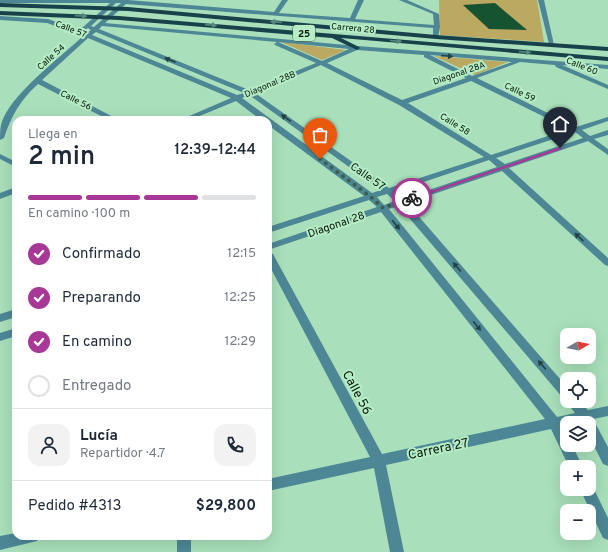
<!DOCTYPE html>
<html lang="es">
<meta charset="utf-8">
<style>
body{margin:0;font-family:Overpass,sans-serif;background:#f2f2f3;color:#1f2937;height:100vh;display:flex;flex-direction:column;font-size:15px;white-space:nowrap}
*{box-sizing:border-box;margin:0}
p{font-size:13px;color:#747a83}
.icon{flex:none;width:22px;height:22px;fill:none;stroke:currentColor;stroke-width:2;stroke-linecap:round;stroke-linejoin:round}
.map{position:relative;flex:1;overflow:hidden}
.sheet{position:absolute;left:12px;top:116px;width:260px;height:424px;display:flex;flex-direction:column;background:#fff;border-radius:12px;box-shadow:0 4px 16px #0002}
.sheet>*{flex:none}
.needle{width:26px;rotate:80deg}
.fabs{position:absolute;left:560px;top:328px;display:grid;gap:8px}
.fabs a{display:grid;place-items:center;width:36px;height:36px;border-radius:8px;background:#fff;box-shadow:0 4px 16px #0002;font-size:20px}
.pin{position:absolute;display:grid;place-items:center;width:34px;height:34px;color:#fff;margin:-41px -17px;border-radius:50% 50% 50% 0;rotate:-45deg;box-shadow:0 0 4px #0007}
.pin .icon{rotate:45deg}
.courier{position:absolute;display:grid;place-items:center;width:40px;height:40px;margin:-20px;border:3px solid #a73896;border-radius:50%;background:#fff;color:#222;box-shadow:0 1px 5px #0007}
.summary em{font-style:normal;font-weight:600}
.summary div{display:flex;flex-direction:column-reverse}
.summary{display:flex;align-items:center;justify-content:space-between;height:68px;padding:0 16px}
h1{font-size:26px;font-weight:600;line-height:30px}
.bar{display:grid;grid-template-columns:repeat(4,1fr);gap:6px 4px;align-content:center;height:48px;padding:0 16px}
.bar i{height:5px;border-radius:3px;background:#e0e1e3}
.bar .selected{background:#a73896}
.bar p{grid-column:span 4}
.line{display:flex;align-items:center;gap:10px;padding:0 16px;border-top:1px solid #e0e1e3}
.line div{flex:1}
.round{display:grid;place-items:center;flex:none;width:42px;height:42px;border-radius:12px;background:#f2f2f3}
ol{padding:0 16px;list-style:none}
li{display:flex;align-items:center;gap:12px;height:44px}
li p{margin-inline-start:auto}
li .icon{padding:4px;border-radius:50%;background:#a73896;color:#fff;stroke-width:4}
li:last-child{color:#747a83}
li i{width:22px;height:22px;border:2px solid #e0e1e3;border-radius:50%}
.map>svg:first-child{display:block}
.green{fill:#bba861}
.building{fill:#165330}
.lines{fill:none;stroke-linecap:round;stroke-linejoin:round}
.minor{fill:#4d8795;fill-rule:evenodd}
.major{fill:#18424b;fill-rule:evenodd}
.oneway{fill:#57867c}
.oneway2{fill:#214442}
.route{fill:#a73896}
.done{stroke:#3e5e48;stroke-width:4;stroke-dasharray:0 7.2}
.labels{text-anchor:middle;stroke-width:4;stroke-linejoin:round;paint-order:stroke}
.far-street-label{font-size:9px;fill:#04180b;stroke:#b6ecc6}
.shield{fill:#b6ecc6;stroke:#395843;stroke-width:1}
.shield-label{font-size:10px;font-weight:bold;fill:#04180b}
.street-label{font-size:11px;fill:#04180b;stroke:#b6ecc6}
.near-street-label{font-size:13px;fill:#04180b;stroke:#b6ecc6}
</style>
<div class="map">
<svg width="608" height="552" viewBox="0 0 608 552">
<rect width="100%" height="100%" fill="#a9dfba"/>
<g class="green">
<polygon points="439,0 537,0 544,42 440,35"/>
<polygon points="281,42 346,50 322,60"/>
<polygon points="434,56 508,62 475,75"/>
</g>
<polygon class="building" points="495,3 527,30 489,29 463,5"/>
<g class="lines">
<g class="minor">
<path d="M0 0H128L274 12 282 0H288L279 13 350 18 358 0H364L355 19 434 25 433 14 399 0H407L439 14 440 27 438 38 433 37V28L126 4 105 23 357 46 608 65V69L562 65 608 85V89L556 67 555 65 520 62 477 78 576 127 608 117V121L582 130 590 136 608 130V135L594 139 608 149V155L588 141 509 168 608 258V266L605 265 502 171 407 203 567 387V401H579L588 410 608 406V416L593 419 608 447V466L603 464 589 436V423H567V425L563 426 567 435V445H572L583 467H569L551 429 386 465 404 552H390L374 468 268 491V479L370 457 268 263V251L273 254 382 454 545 419 381 212 268 250V244L377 207 369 200 268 233V227L364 196 268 125V120H261L236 101 190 120H180L231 98 88 38 42 80 119 120H109L38 84C21 99 11 116 4 138L0 140C0 135 0 130 1 125 8 96 61 57 83 36L47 23 0 20V16L48 19 87 33 91 30 88 28 84 31 81 29 82 28 110 3H0ZM116 3H121L94 27 91 26ZM102 26 277 42 274 44 275 45 316 63 249 90 99 29ZM96 32 244 93 237 95 92 35ZM278 42 349 49 322 61ZM357 50 424 55V57L466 78 402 100 327 63ZM430 55 512 62 472 76ZM321 65 399 105 484 157 389 188 255 93ZM471 81 569 129 491 155 408 103ZM249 95 381 190 372 193 242 98ZM575 132 583 138 505 164 496 158ZM489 160 497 167 402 199 394 192ZM387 194 395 201 384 205 377 197ZM399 206 563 398 567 400 568 404 575 413 557 417 389 209Z"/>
<polygon points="538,0 544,0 554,45 549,44"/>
<polygon points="0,154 16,162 16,167 0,159"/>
<polygon points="16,187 16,193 0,199 0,193"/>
<polygon points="16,309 16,317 0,322 0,314"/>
<polygon points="16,328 16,336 0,341 0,333"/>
<polygon points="589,484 592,485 608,518 608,540 603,538 580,489 589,489"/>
<polygon points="16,533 16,536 39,536 37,541 0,550 0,536"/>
<rect x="177" y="536" width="14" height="16"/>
</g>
<g class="major">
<polygon points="0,3 128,7 436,35 608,47 608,51 436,39 128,11 0,7"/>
<polygon points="0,11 119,16 608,57 608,61 341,38 359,47 360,48 357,50 332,38 119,20 0,15"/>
</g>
</g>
<defs><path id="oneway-solid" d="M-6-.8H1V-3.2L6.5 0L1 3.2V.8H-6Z"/></defs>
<g class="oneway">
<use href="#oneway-solid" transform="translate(81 16) rotate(2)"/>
<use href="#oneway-solid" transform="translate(276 22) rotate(-175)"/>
<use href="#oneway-solid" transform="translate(211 25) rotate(5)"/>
<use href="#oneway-solid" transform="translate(396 41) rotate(5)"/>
<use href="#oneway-solid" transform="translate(525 52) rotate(5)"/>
</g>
<g class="oneway2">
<use href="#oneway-solid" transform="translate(447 56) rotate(4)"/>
<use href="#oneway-solid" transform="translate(170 60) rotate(-157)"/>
<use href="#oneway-solid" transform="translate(286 118) rotate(-145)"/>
<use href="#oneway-solid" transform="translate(396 225) rotate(51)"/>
<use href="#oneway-solid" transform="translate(579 237) rotate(-137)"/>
<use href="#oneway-solid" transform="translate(457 267) rotate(-131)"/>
<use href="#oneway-solid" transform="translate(477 326) rotate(51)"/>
<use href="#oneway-solid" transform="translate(542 365) rotate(-131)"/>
</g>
<polygon class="route" points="560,147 562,149 414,199 410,198"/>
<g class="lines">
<polyline class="done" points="320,159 371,197 383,208 412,198"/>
</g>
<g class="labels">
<g class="far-street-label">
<text transform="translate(353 28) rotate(5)" y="3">Carrera 28</text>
<text transform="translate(71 29) rotate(21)" y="3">Calle 57</text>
<text transform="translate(51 57) rotate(-42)" y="3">Calle 54</text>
<text transform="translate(582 66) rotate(22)" y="3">Calle 60</text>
<text transform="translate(459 73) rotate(-19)" y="3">Diagonal 28A</text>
<text transform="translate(270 84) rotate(-23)" y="3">Diagonal 28B</text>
<text transform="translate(520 92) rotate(26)" y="3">Calle 59</text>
<text transform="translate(76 100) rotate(27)" y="3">Calle 56</text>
<text transform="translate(455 124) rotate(32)" y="3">Calle 58</text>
</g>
<rect class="shield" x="293" y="25" width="22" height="16" rx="3"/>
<g class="shield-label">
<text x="304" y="37">25</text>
</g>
<g class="street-label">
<text transform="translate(368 176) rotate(35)" y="4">Calle 57</text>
<text transform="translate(336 224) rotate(-19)" y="4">Diagonal 28</text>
</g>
<g class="near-street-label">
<text transform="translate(358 392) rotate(62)" y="5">Calle 56</text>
<text transform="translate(438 448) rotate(-12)" y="5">Carrera 27</text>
</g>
</g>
</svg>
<div class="fabs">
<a><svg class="needle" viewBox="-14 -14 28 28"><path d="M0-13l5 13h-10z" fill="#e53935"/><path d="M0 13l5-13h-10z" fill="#747a83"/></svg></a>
<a><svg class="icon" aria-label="locate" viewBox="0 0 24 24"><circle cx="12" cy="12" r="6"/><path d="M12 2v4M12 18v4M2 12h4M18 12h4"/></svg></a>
<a><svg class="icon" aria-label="layers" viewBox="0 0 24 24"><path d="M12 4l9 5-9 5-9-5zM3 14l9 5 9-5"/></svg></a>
<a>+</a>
<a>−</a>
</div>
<div class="pin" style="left:320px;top:159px;background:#ea580c"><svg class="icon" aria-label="bag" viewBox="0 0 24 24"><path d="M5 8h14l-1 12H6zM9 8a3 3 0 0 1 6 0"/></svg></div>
<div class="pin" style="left:560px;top:148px;background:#1f2937"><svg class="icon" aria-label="home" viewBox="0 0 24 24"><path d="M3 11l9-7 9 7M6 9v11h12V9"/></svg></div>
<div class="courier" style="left:412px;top:198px"><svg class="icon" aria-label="bike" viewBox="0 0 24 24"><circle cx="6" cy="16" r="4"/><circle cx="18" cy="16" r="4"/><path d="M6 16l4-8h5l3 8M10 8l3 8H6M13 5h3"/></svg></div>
<section class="sheet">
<div class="summary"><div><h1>2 min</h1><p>Llega en</p></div><em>12:39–12:44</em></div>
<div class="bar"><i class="selected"></i><i class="selected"></i><i class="selected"></i><i></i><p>En camino · 100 m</p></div>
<ol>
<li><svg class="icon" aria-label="check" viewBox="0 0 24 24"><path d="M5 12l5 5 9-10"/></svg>Confirmado<p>12:15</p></li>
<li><svg class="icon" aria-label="check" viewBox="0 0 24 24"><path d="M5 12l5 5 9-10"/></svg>Preparando<p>12:25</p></li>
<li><svg class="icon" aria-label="check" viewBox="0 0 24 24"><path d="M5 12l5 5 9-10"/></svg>En camino<p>12:29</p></li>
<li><i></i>Entregado</li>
</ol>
<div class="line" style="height:72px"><a class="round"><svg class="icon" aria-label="person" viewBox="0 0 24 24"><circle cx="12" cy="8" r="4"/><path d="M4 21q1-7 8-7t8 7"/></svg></a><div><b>Lucía</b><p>Repartidor · 4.7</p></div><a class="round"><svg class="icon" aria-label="phone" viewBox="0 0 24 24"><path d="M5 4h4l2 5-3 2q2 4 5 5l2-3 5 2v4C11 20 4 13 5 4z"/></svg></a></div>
<div class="line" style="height:52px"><div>Pedido #4313</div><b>$29,800</b></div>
</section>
</div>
